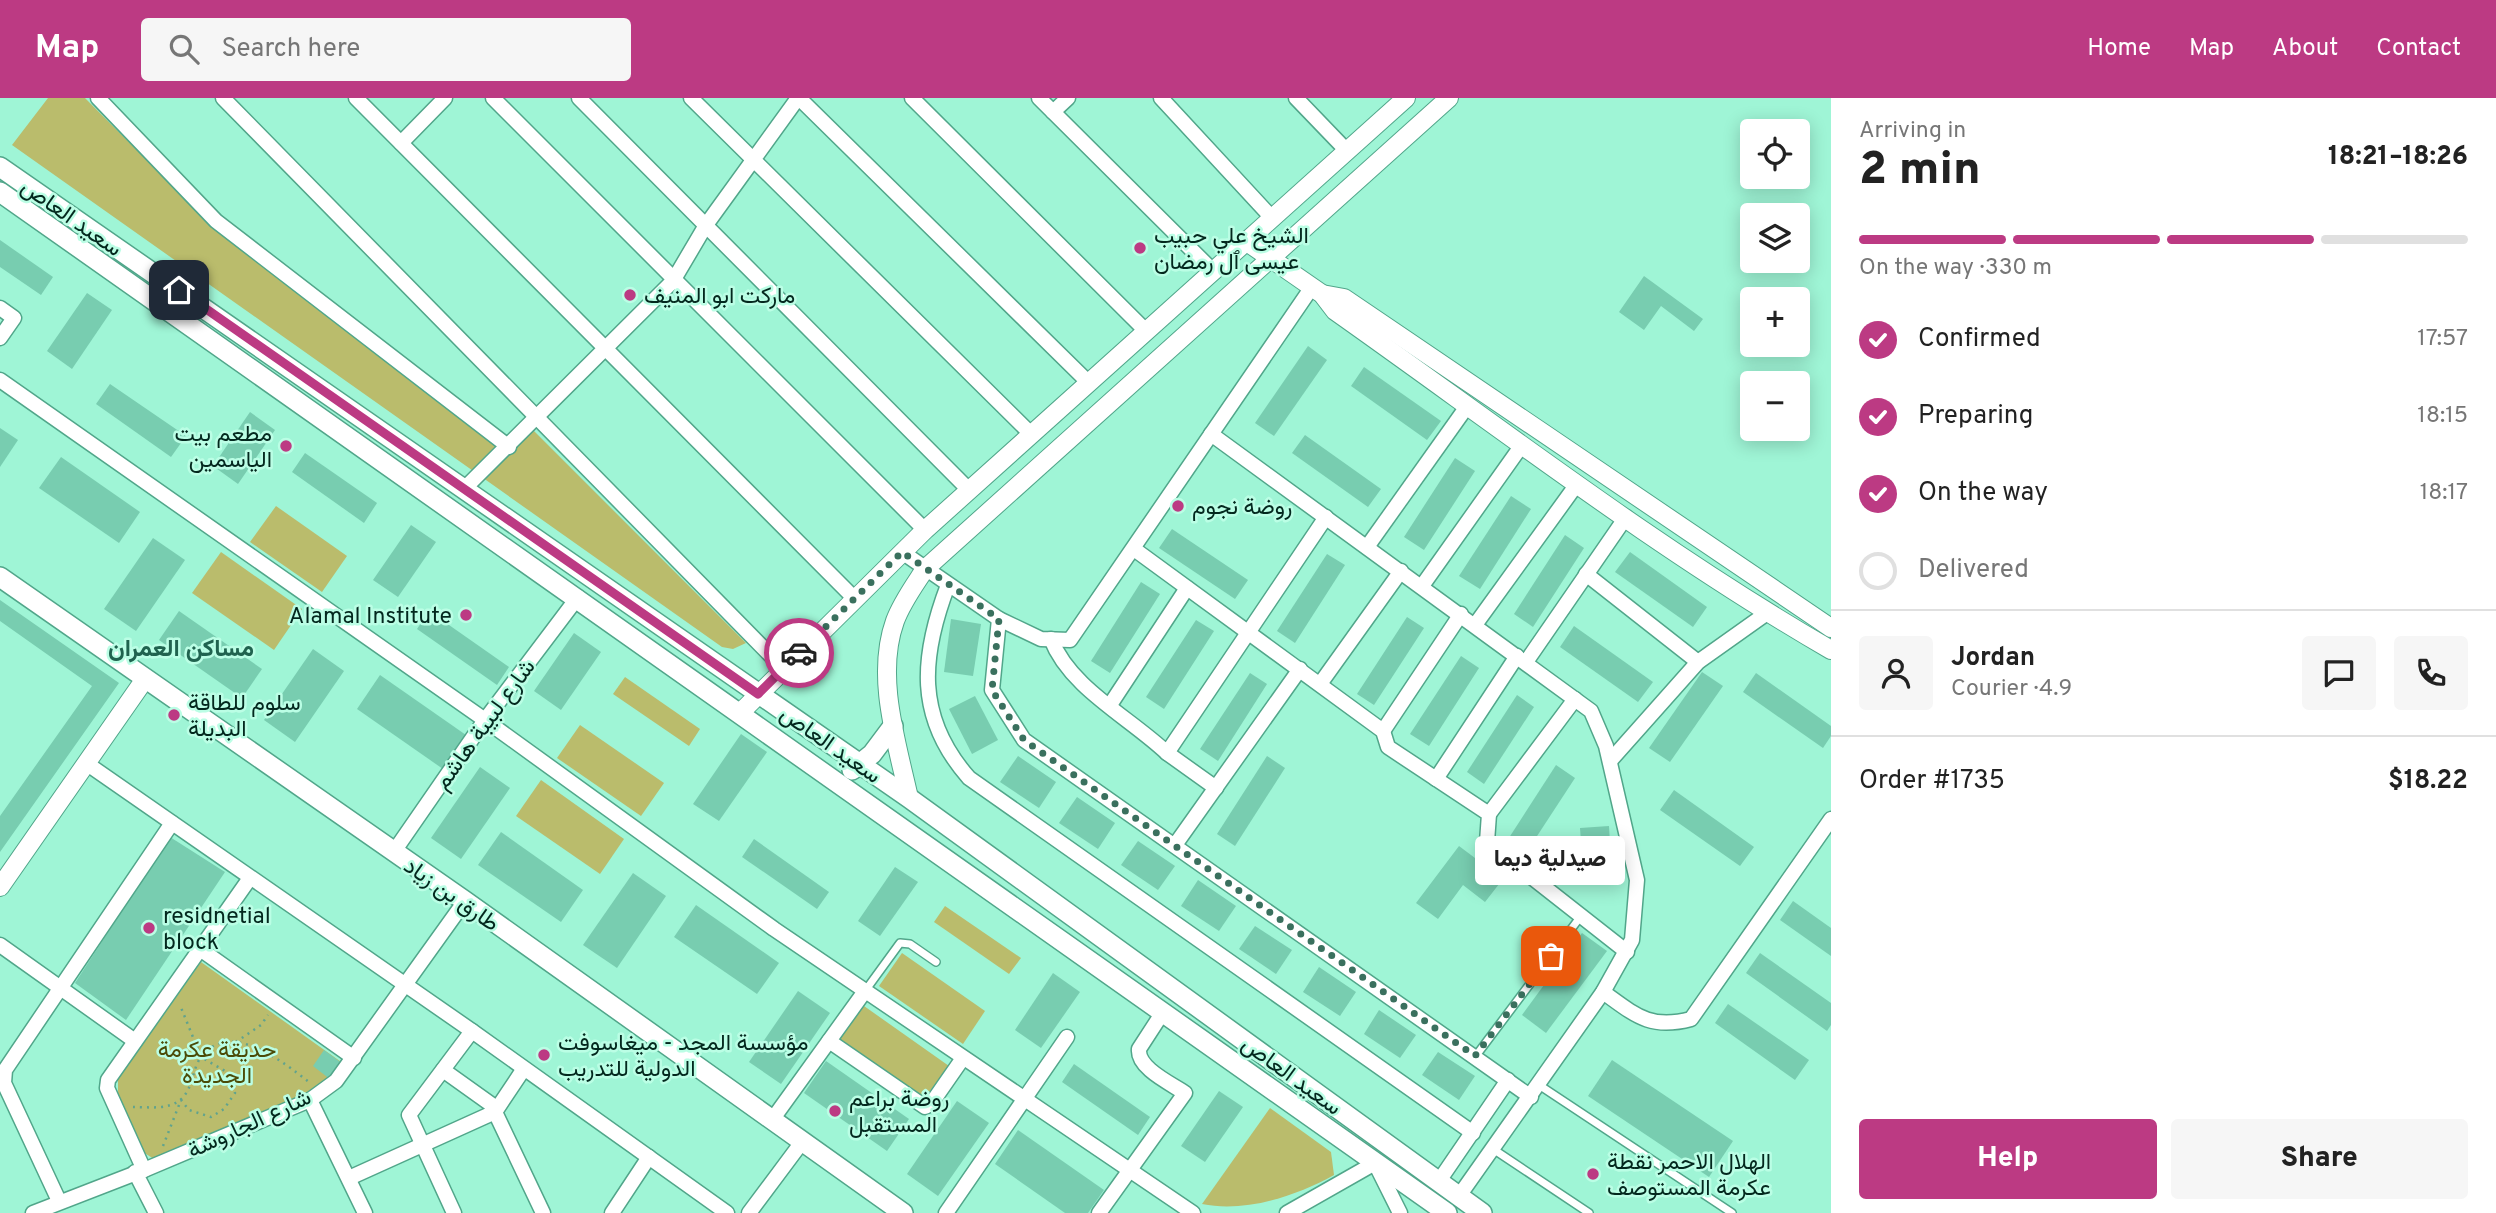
<!DOCTYPE html>
<meta charset="utf-8">
<style>
body{margin:0;font-family:Overpass,Vazirmatn,sans-serif;background:#f6f6f6;color:#222;height:100vh;display:flex;flex-direction:column;font-size:26px;white-space:nowrap}
*{box-sizing:border-box;margin:0}
p{font-size:23px;color:#767676}
.icon{flex:none;width:38px;height:38px;fill:none;stroke:currentColor;stroke-width:2;stroke-linecap:round;stroke-linejoin:round}
.map{position:relative;flex:1;overflow:hidden}
.side{display:flex;flex-direction:column;background:#fff;width:665px}
.side>*{flex:none}
.controls{position:absolute;left:1740px;top:21px;display:grid;gap:14px}
.controls a{display:grid;place-items:center;width:70px;height:70px;border-radius:7px;background:#fff;box-shadow:0 4px 18px #0003;font-size:35px}
.pin{position:absolute;display:grid;place-items:center;width:60px;height:60px;color:#fff;margin:-30px;border-radius:14px;box-shadow:0 4px 10px #0006}
.courier{position:absolute;display:grid;place-items:center;width:70px;height:70px;margin:-35px;border:5px solid #bc3a83;border-radius:50%;background:#fff;color:#222;box-shadow:0 2px 9px #0007}
.bubble{position:absolute;height:49px;border-radius:7px;background:#fff;box-shadow:0 4px 18px #0003;font-size:23px;font-weight:800;line-height:49px;text-align:center}
.headline em{font-style:normal;font-weight:800}
.headline div{display:flex;flex-direction:column-reverse}
.headline{display:flex;align-items:center;justify-content:space-between;height:119px;padding:0 28px}
h1{font-size:46px;font-weight:800;line-height:52px}
.bar{display:grid;grid-template-columns:repeat(4,1fr);gap:10px 7px;align-content:center;height:84px;padding:0 28px}
.bar i{height:9px;border-radius:5px;background:#e0e0e0}
.bar .on{background:#bc3a83}
.bar p{grid-column:span 4}
.line{display:flex;align-items:center;gap:18px;padding:0 28px;border-top:2px solid #e0e0e0}
.line div{flex:1}
.round{display:grid;place-items:center;flex:none;width:74px;height:74px;border-radius:7px;background:#f6f6f6}
ol{padding:0 28px;list-style:none}
li{display:flex;align-items:center;gap:21px;height:77px}
li p{margin-inline-start:auto}
li .icon{padding:7px;border-radius:50%;background:#bc3a83;color:#fff;stroke-width:4}
li:last-child{color:#767676}
li i{width:38px;height:38px;border:4px solid #e0e0e0;border-radius:50%}
.cta{display:flex;gap:14px;margin-top:auto;padding:14px 28px}
.cta a{flex:1;height:80px;border-radius:7px;background:#bc3a83;color:#fff;font-size:28px;font-weight:800;line-height:80px;text-align:center}
.cta a+a{background:#f6f6f6;color:#222}
header{display:flex;align-items:center;gap:42px;box-sizing:border-box;height:98px;padding:0 35px;background:#bc3a83;color:#fff}
header strong{font-size:33px}
nav{display:flex;gap:38px;margin-inline-start:auto;font-size:24px}
.search{width:490px;height:63px;background:#f6f6f6;display:flex;align-items:center;gap:18px;box-sizing:border-box;padding:0 24px;border-radius:7px;color:#767676;font-size:26px}
main{display:flex;flex:1;min-height:0}
.map>svg:first-child{display:block}
.green{fill:#babc6c}
.building{fill:#78cdb0}
.lines{fill:none;stroke-linecap:round;stroke-linejoin:round}
.service-casing{stroke:#51a68a;stroke-width:10}
.minor-casing{stroke:#51a68a;stroke-width:17}
.tertiary-casing{stroke:#51a68a;stroke-width:20}
.secondary-casing{stroke:#51a68a;stroke-width:22}
.path{stroke:#61a38d;stroke-width:2.5;stroke-dasharray:2 5;stroke-linecap:butt}
.service{stroke:#fff;stroke-width:7}
.minor{stroke:#fff;stroke-width:14}
.tertiary{stroke:#fff;stroke-width:18}
.secondary{stroke:#fff;stroke-width:19}
.done{stroke:#3a705e;stroke-width:7;stroke-dasharray:0 12.6}
.route{stroke:#bc3a83;stroke-width:9}
.poi-dot{fill:#bc3a83;stroke:#bbfee5;stroke-width:2.5}
.labels{text-anchor:middle;stroke-width:5;stroke-linejoin:round;paint-order:stroke}
.street-label{font-size:23px;fill:#03281e;stroke:#bbfee5}
.poi-label{font-size:23px;fill:#03281e;stroke:#bbfee5;text-anchor:start}
.park-label{font-size:23px;fill:#4b4b07;stroke:#bbfee5}
.neighbourhood-label{font-size:24px;font-weight:bold;fill:#20634f;stroke:#bbfee5}
</style>
<header>
<strong>Map</strong>
<div class="search"><svg class="icon" aria-label="search" viewBox="0 0 24 24"><circle cx="10" cy="10" r="6"/><path d="M15 15l6 6"/></svg>Search here</div>
<nav><a>Home</a><a>Map</a><a>About</a><a>Contact</a></nav>
</header>
<main>
<div class="map">
<svg width="1831" height="1115" viewBox="0 0 1831 1115">
<rect width="100%" height="100%" fill="#9ff5d6"/>
<g class="green">
<polygon points="48,0 85,0 213,129 512,355 533,332 746,545 733,551 722,549 12,47"/>
<polygon points="276,408 347,458 322,494 250,444"/>
<polygon points="221,454 302,511 274,552 192,495"/>
<polygon points="625,579 700,631 689,648 613,596"/>
<polygon points="580,627 664,685 641,718 557,660"/>
<polygon points="541,682 624,741 600,776 516,718"/>
<polygon points="945,808 1021,860 1009,876 934,824"/>
<polygon points="902,855 985,913 963,946 879,888"/>
<polygon points="201,864 344,966 336,983 160,1065 143,1054 118,997 118,981"/>
<polygon points="864,908 949,968 924,1001 840,941"/>
<path d="M1270 1010 1331 1054 1334 1077C1296 1098 1245 1115 1202 1106Z"/>
</g>
<g class="building">
<polygon points="0,142 53,179 41,197 0,169"/>
<polygon points="1644,178 1703,221 1694,233 1661,208 1644,232 1619,214"/>
<polygon points="87,195 112,212 72,271 47,253"/>
<polygon points="1308,248 1327,262 1274,338 1255,325"/>
<polygon points="1364,269 1441,323 1427,342 1351,288"/>
<polygon points="110,286 186,338 171,359 96,306"/>
<polygon points="250,314 275,332 238,386 213,368"/>
<polygon points="0,330 18,342 0,369"/>
<polygon points="1305,337 1381,391 1368,409 1292,355"/>
<polygon points="305,355 377,405 364,425 292,374"/>
<polygon points="61,359 140,414 119,445 39,390"/>
<polygon points="1455,360 1475,373 1424,452 1404,439"/>
<polygon points="1511,398 1531,411 1480,491 1459,478"/>
<polygon points="411,427 436,444 398,499 373,482"/>
<polygon points="1172,431 1248,482 1235,501 1159,450"/>
<polygon points="1565,437 1584,450 1533,529 1514,516"/>
<polygon points="153,440 185,462 136,533 104,511"/>
<polygon points="1630,454 1707,509 1693,529 1615,474"/>
<polygon points="1327,456 1345,467 1295,545 1277,533"/>
<polygon points="1141,484 1160,496 1110,575 1091,563"/>
<polygon points="0,502 119,585 0,754 0,718 92,588 0,523"/>
<polygon points="179,513 262,571 242,600 159,542"/>
<polygon points="429,513 509,569 497,587 417,531"/>
<polygon points="1407,519 1424,530 1374,607 1357,596"/>
<polygon points="951,521 981,526 973,578 944,574"/>
<polygon points="1196,522 1214,533 1164,611 1146,599"/>
<polygon points="1574,528 1653,584 1638,604 1560,549"/>
<polygon points="574,535 601,554 561,612 534,593"/>
<polygon points="313,551 344,573 295,644 264,622"/>
<polygon points="1461,558 1479,570 1429,648 1410,636"/>
<polygon points="1702,574 1723,588 1670,664 1649,650"/>
<polygon points="1250,575 1267,586 1218,663 1200,651"/>
<polygon points="1756,575 1831,628 1831,638 1823,650 1743,594"/>
<polygon points="380,577 466,637 443,671 357,611"/>
<polygon points="1517,597 1534,609 1484,686 1467,674"/>
<polygon points="975,598 998,642 972,656 949,611"/>
<polygon points="741,636 767,654 719,723 693,706"/>
<polygon points="1018,658 1056,684 1039,710 1000,684"/>
<polygon points="1267,658 1285,670 1235,748 1217,736"/>
<polygon points="1556,667 1575,680 1524,758 1505,746"/>
<polygon points="480,669 510,690 461,761 431,740"/>
<polygon points="1674,692 1754,749 1740,768 1660,712"/>
<polygon points="1077,699 1115,725 1098,751 1059,725"/>
<polygon points="1609,728 1612,781 1584,783 1580,730"/>
<polygon points="501,734 583,792 561,824 478,767"/>
<polygon points="170,739 225,774 126,922 75,885"/>
<polygon points="754,741 829,794 817,811 742,759"/>
<polygon points="1138,743 1175,768 1158,792 1121,767"/>
<polygon points="1459,748 1503,781 1485,804 1463,787 1438,821 1416,805"/>
<polygon points="895,769 918,784 880,838 858,823"/>
<polygon points="633,775 666,798 617,870 583,847"/>
<polygon points="1198,782 1236,808 1219,833 1181,808"/>
<polygon points="1793,803 1831,830 1831,858 1780,822"/>
<polygon points="696,807 779,865 757,896 674,839"/>
<polygon points="1255,828 1292,852 1276,876 1239,851"/>
<polygon points="1582,835 1607,853 1546,935 1522,917"/>
<polygon points="1760,855 1831,905 1831,927 1827,933 1746,875"/>
<polygon points="1319,869 1356,894 1340,918 1303,894"/>
<polygon points="1053,875 1080,894 1041,950 1015,932"/>
<polygon points="798,893 830,915 781,986 749,964"/>
<polygon points="1728,906 1809,962 1795,982 1715,925"/>
<polygon points="1379,912 1416,937 1400,960 1364,936"/>
<polygon points="324,952 343,966 331,982 313,968"/>
<polygon points="1438,954 1475,978 1459,1002 1422,977"/>
<polygon points="1612,962 1733,1043 1709,1079 1588,998"/>
<polygon points="826,963 909,1021 887,1053 804,995"/>
<polygon points="1074,966 1150,1019 1138,1037 1062,984"/>
<polygon points="1219,993 1243,1009 1205,1064 1181,1048"/>
<polygon points="957,1003 989,1025 938,1098 907,1076"/>
<polygon points="1018,1032 1104,1092 1088,1115 1065,1115 995,1066"/>
</g>
<g class="lines">
<defs>
<g id="service">
<polyline points="865,893 900,845 910,846 936,864"/>
<polyline points="1475,959 1581,818"/>
<polyline points="1539,987 1732,1115"/>
<polyline points="1493,1051 1589,1115"/>
</g>
<g id="minor">
<polyline points="98,0 216,123 509,349"/>
<polyline points="223,0 783,570"/>
<polyline points="356,0 855,501"/>
<polyline points="493,0 925,432"/>
<polyline points="579,0 969,392"/>
<polyline points="691,0 1031,336"/>
<polyline points="799,0 1089,285"/>
<polyline points="912,0 1147,234"/>
<polyline points="1039,0 1214,174"/>
<polyline points="1161,0 1273,121"/>
<polyline points="1296,0 1347,53"/>
<polyline points="1053,14 1068,0"/>
<polyline points="401,45 445,0"/>
<polyline points="0,210 14,220 0,240"/>
<polyline points="0,282 485,622 774,831 1193,1115"/>
<polyline points="1211,336 1591,613 1606,648 1637,782 1632,842 1603,894 1459,1098"/>
<polyline points="465,390 673,183 706,127 798,0"/>
<polyline points="1367,449 1468,307"/>
<polyline points="1134,451 1383,633 1388,649 1489,716 1487,744 1627,854"/>
<polyline points="902,454 999,521 1041,541 1070,542 1312,189"/>
<polyline points="1586,476 1698,564"/>
<path d="M948 487C921 558 915 619 969 680L1473 1035"/>
<polyline points="1422,488 1522,347"/>
<polyline points="999,521 992,592 1024,642 1531,999"/>
<polyline points="1475,527 1577,386"/>
<path d="M1051 541C1070 590 1129 619 1167 655L1326 419"/>
<polyline points="1526,564 1626,419"/>
<polyline points="1320,586 1401,473"/>
<polyline points="1110,607 1187,490"/>
<polyline points="1383,633 1461,516"/>
<polyline points="1167,655 1216,690"/>
<polyline points="1610,663 1698,564 1767,515"/>
<polyline points="86,665 472,933 727,1115"/>
<polyline points="1436,681 1517,558"/>
<polyline points="1489,716 1575,601"/>
<polyline points="1175,747 1300,571"/>
<polyline points="393,755 485,622 578,499"/>
<polyline points="0,847 135,943"/>
<polyline points="200,851 354,960"/>
<path d="M1603 894C1635 917 1650 932 1691 921L1831 721"/>
<polyline points="829,943 925,1009 931,1006 963,960"/>
<polyline points="523,972 495,1014 543,1115"/>
<polyline points="310,1002 365,1115"/>
<polyline points="772,1022 865,893"/>
<polyline points="144,1072 107,990 108,982 250,780"/>
<polyline points="135,1074 156,1115"/>
<polyline points="349,1080 495,1014 492,1007 443,972"/>
<polyline points="1439,1083 1508,982"/>
<polyline points="59,1103 4,985 5,972 172,725"/>
<polyline points="33,1115 144,1072 310,1002 336,983 465,803"/>
<polyline points="454,1115 409,1017 472,933"/>
<polyline points="612,1115 649,1059"/>
<polyline points="749,1115 802,1044"/>
<polyline points="946,1115 1067,939"/>
<path d="M1099 1115 1185 995C1170 985 1137 970 1139 951L1163 914"/>
<polyline points="1287,1115 1375,1065 1400,1115"/>
</g>
<g id="tertiary">
<path d="M1247 144 1322 196 1335 213C1498 328 1658 452 1831 552"/>
<polyline points="1322,196 1344,200 1831,530"/>
<polyline points="741,614 925,432 1406,0"/>
<path d="M909 700C897 645 875 578 895 523 902 504 914 488 925 471L1449 0"/>
<polyline points="0,789 145,581"/>
</g>
<g id="secondary">
<polyline points="0,69 909,700 1482,1115"/>
<polyline points="0,94 1447,1115"/>
<polyline points="0,479 465,803 903,1115"/>
<polyline points="852,672 872,656 893,628"/>
</g>
</defs>
<use href="#service" class="service-casing"/>
<use href="#minor" class="minor-casing"/>
<use href="#tertiary" class="tertiary-casing"/>
<use href="#secondary" class="secondary-casing"/>
<g class="path">
<polyline points="236,944 261,927 268,917"/>
<path d="M133 1009C148 1009 168 1012 180 1002 193 992 192 971 201 959 230 921 283 964 309 984"/>
<polyline points="163,1048 181,1002 189,1012 211,1019 224,1011 235,995 232,977 201,959 180,907"/>
</g>
<use href="#service" class="service"/>
<use href="#minor" class="minor"/>
<use href="#tertiary" class="tertiary"/>
<use href="#secondary" class="secondary"/>
</g>
<g class="lines">
<polyline class="done" points="799,555 902,454 999,521 992,592 1024,642 1475,958 1551,858"/>
<polyline class="route" points="179,192 758,596 799,555"/>
</g>
<g class="poi-dot">
<circle cx="1140" cy="150" r="7"/>
<circle cx="630" cy="197" r="7"/>
<circle cx="286" cy="348" r="7"/>
<circle cx="1178" cy="408" r="7"/>
<circle cx="466" cy="517" r="7"/>
<circle cx="174" cy="617" r="7"/>
<circle cx="149" cy="830" r="7"/>
<circle cx="544" cy="957" r="7"/>
<circle cx="835" cy="1013" r="7"/>
<circle cx="1593" cy="1076" r="7"/>
</g>
<g class="labels">
<g class="street-label">
<text transform="translate(72 119) rotate(35)" y="8">سعيد العاص</text>
<text transform="translate(484 626) rotate(-54)" y="8">شارع لبيبة هاشم</text>
<text transform="translate(831 646) rotate(35)" y="8">سعيد العاص</text>
<text transform="translate(452 796) rotate(35)" y="8">طارق بن زياد</text>
<text transform="translate(1292 977) rotate(36)" y="8">سعيد العاص</text>
<text transform="translate(249 1025) rotate(-25)" y="8">شارع الجاروشة</text>
</g>
<g class="poi-label">
<text x="1154" y="145">الشيخ علي حبيب<tspan x="1154" dy="26">عيسى ٱل رمضان</tspan></text>
<text x="644" y="205">ماركت ابو المنيف</text>
<text x="272" y="343" text-anchor="end">مطعم بيت<tspan x="272" dy="26">الياسمين</tspan></text>
<text x="1192" y="416">روضة نجوم</text>
<text x="452" y="525" text-anchor="end">Alamal Institute</text>
<text x="188" y="612">سلوم للطاقة<tspan x="188" dy="26">البديلة</tspan></text>
<text x="163" y="825">residnetial<tspan x="163" dy="26">block</tspan></text>
<text x="558" y="952">مؤسسة المجد - ميغاسوفت<tspan x="558" dy="26">الدولية للتدريب</tspan></text>
<text x="849" y="1008">روضة براعم<tspan x="849" dy="26">المستقبل</tspan></text>
<text x="1607" y="1071">الهلال الاحمر نقطة<tspan x="1607" dy="26">عكرمة المستوصف</tspan></text>
</g>
<g class="park-label">
<text x="217" y="959">حديقة عكرمة<tspan x="217" dy="26">الجديدة</tspan></text>
</g>
<g class="neighbourhood-label">
<text x="181" y="558">مساكن العمران</text>
</g>
</g>
</svg>
<div class="controls">
<a><svg class="icon" aria-label="locate" viewBox="0 0 24 24"><circle cx="12" cy="12" r="6"/><path d="M12 2v4M12 18v4M2 12h4M18 12h4"/></svg></a>
<a><svg class="icon" aria-label="layers" viewBox="0 0 24 24"><path d="M12 4l9 5-9 5-9-5zM3 14l9 5 9-5"/></svg></a>
<a>+</a>
<a>−</a>
</div>
<div class="pin" style="left:1551px;top:858px;background:#ea580c"><svg class="icon" aria-label="bag" viewBox="0 0 24 24"><path d="M5 8h14l-1 12H6zM9 8a3 3 0 0 1 6 0"/></svg></div>
<div class="pin" style="left:179px;top:192px;background:#1f2937"><svg class="icon" aria-label="home" viewBox="0 0 24 24"><path d="M3 11l9-7 9 7M6 9v11h12V9"/></svg></div>
<div class="courier" style="left:799px;top:555px"><svg class="icon" aria-label="car" viewBox="0 0 24 24"><path d="M5 17H2v-5l4-1 3-4h7l3 4 3 1v5h-3M9 17h6M6 11h13"/><circle cx="7" cy="17" r="2"/><circle cx="17" cy="17" r="2"/></svg></div>
<div class="bubble" style="left:1475px;top:738px;width:150px">صيدلية ديما</div>
</div>
<section class="side">
<div class="headline"><div><h1>2 min</h1><p>Arriving in</p></div><em>18:21–18:26</em></div>
<div class="bar"><i class="on"></i><i class="on"></i><i class="on"></i><i></i><p>On the way · 330 m</p></div>
<ol>
<li><svg class="icon" aria-label="check" viewBox="0 0 24 24"><path d="M5 12l5 5 9-10"/></svg>Confirmed<p>17:57</p></li>
<li><svg class="icon" aria-label="check" viewBox="0 0 24 24"><path d="M5 12l5 5 9-10"/></svg>Preparing<p>18:15</p></li>
<li><svg class="icon" aria-label="check" viewBox="0 0 24 24"><path d="M5 12l5 5 9-10"/></svg>On the way<p>18:17</p></li>
<li><i></i>Delivered</li>
</ol>
<div class="line" style="height:126px"><a class="round"><svg class="icon" aria-label="person" viewBox="0 0 24 24"><circle cx="12" cy="8" r="4"/><path d="M4 21q1-7 8-7t8 7"/></svg></a><div><b>Jordan</b><p>Courier · 4.9</p></div><a class="round"><svg class="icon" aria-label="chat" viewBox="0 0 24 24"><path d="M4 5h16v11H9l-5 4z"/></svg></a><a class="round"><svg class="icon" aria-label="phone" viewBox="0 0 24 24"><path d="M5 4h4l2 5-3 2q2 4 5 5l2-3 5 2v4C11 20 4 13 5 4z"/></svg></a></div>
<div class="line" style="height:91px"><div>Order #1735</div><b>$18.22</b></div>
<div class="cta"><a>Help</a><a>Share</a></div>
</section>
</main>
